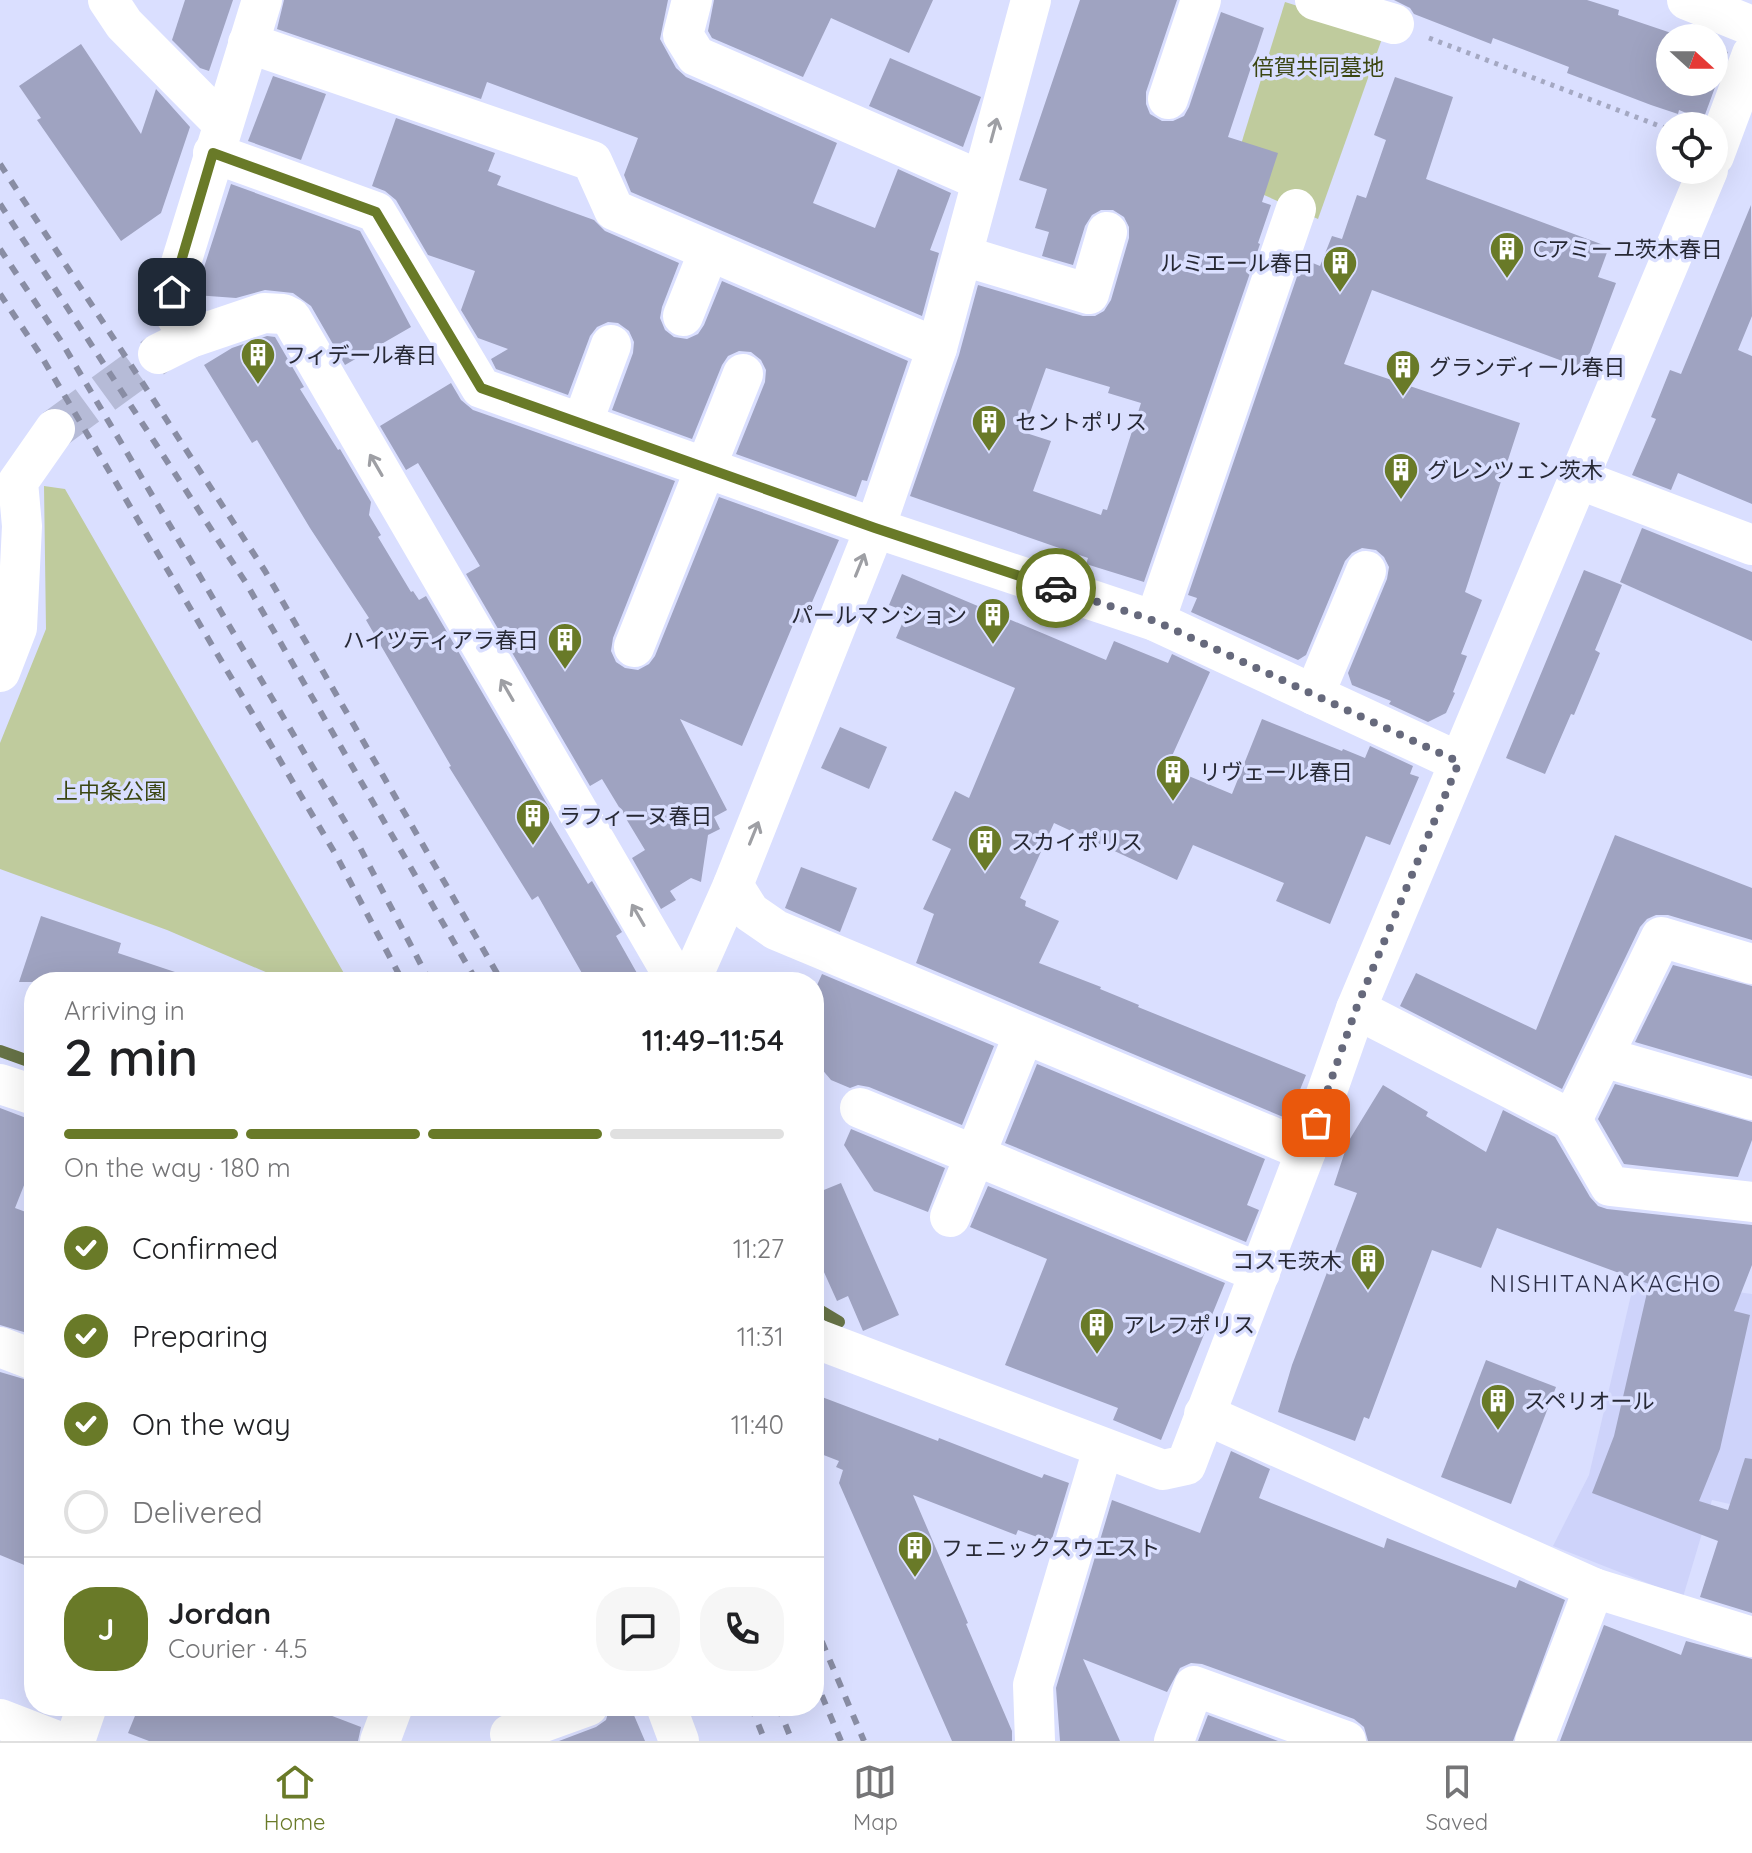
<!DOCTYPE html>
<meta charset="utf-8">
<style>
body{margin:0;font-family:Quicksand,"Noto Sans JP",sans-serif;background:#f6f6f6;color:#202124;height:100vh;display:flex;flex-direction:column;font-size:30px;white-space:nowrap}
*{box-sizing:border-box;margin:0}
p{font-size:26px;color:#757577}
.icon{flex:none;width:44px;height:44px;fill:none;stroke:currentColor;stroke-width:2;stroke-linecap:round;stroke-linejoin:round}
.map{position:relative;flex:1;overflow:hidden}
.details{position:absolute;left:24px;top:972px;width:800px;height:744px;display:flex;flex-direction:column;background:#fff;border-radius:32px;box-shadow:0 8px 32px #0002}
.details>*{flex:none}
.needle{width:52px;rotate:111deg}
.fabs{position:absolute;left:1656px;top:24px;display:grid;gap:16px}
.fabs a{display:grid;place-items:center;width:72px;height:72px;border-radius:50%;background:#fff;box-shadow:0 8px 32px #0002;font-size:40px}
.pin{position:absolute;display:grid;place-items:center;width:68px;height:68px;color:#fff;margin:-34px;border-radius:16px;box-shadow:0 4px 12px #0006}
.courier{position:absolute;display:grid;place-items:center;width:80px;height:80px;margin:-40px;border:6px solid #697a28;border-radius:50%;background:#fff;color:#222;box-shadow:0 2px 10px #0007}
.headline em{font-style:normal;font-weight:600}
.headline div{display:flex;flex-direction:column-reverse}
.headline{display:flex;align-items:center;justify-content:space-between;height:136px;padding:0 40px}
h1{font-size:52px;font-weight:600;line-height:60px}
.bar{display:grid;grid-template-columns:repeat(4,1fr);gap:12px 8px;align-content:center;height:96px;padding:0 40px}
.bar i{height:10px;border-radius:6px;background:#e0e0e0}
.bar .current{background:#697a28}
.bar p{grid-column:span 4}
.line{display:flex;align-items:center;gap:20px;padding:0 40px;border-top:2px solid #e0e0e0}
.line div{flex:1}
.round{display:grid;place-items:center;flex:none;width:84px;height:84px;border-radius:32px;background:#f6f6f6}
ol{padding:0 40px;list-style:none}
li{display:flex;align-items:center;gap:24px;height:88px}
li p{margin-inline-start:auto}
li .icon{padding:8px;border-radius:50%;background:#697a28;color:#fff;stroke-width:4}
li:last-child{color:#757577}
li i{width:44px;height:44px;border:4px solid #e0e0e0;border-radius:50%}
.tabs{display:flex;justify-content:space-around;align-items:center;height:112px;border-top:2px solid #e0e0e0;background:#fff;font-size:22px;color:#757577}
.tabs a{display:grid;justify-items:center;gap:4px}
.tabs .current{color:#697a28}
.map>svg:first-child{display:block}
.built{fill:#ced3fa}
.green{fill:#bfcb9d}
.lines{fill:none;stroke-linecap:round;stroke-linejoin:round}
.stream{stroke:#677347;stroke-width:12}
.building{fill:#9fa3c1;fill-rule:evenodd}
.minor-tunnel{stroke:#b6bbd7;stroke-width:40;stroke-dasharray:40 20;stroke-linecap:butt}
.path{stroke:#a4a8c2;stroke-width:5;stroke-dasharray:4 6;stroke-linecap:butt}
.minor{stroke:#fff;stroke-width:40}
.rail{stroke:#898da4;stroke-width:6;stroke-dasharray:10 10;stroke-linecap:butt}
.oneway{stroke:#9e9fa4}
.done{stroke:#66697c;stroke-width:8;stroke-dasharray:0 14.4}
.route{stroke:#697a28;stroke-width:10}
.labels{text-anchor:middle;stroke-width:7;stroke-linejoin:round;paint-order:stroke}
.park-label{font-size:22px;fill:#3b4612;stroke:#dadfff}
.poi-label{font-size:22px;fill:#272935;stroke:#dadfff;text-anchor:start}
.neighbourhood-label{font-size:24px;letter-spacing:2px;fill:#2d3049;stroke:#dadfff}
</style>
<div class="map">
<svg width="1752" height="1741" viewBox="0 0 1752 1741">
<rect width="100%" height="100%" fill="#dadfff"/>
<polygon class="built" points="1635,1278 1752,1294 1752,1509 1712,1500 1683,1597 1553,1546 1589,1475"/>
<g class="green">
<polygon points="1285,2 1384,33 1318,219 1230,180"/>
<polygon points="44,486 65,489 349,982 289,982 167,930 0,869 0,743 46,629"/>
</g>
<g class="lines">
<g class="stream">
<polyline points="0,1051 34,1063"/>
<polyline points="814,1307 839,1322"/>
</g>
</g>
<g class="building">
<polygon points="185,0 233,0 209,71 200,68 172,40"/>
<polygon points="284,0 668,0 660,39 676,68 686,77 837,143 813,203 875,228 898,169 951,193 930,250 939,253 922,316 631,192 624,175 638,138 487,82 481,99 277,29"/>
<polygon points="714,0 933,0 909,53 831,18 803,77 712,38 708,31"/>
<path d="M1080 0H1177L1146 92V104L1150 114 1162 121H1173L1184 116 1189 107 1221 12 1264 28 1228 137 1278 153 1262 202 1271 205 1258 243 1260 244 1144 582 1086 564 1088 558 910 496 959 355 978 285 1083 316H1095L1104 311 1111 300 1129 238V227L1124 217 1113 210H1101L1092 215 1085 226 1073 265 1042 256 1049 232 1035 228 1047 189 1019 180ZM1046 368 1110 387 1108 393 1141 403 1107 510 1103 509 1101 515 1033 491 1051 441 1023 432Z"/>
<polygon points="1394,0 1587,0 1619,10 1618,15 1686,38 1670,38 1670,82 1714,82 1714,47 1728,52 1703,120 1679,110 1678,114 1651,105 1567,73 1569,67 1493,38 1491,44 1414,14 1410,8"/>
<polygon points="81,44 141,134 156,89 190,127 161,213 121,241 37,120 41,118 19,86"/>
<polygon points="890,58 981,97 963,147 869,106"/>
<polygon points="273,76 326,94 301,160 248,141"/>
<polygon points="1395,77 1453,97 1426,179 1609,247 1598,277 1616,283 1584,369 1372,290 1344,364 1520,423 1465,592 1482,600 1461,654 1467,656 1453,692 1455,693 1446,713 1428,722 1389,704 1391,701 1352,685 1348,673 1387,579 1389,567 1384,557 1376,550 1362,548 1352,553 1345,561 1306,655 1298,660 1191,612 1197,598 1188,595 1303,259 1320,266 1332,236 1342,239 1357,195 1366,198 1386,140 1374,135"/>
<polygon points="396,118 495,153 488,171 501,176 497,185 594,220 605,231 679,263 662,307 660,318 665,330 674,337 687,339 698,334 704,325 722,281 908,361 867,481 862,480 856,497 736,454 765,382 766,370 761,360 751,352 739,351 728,356 722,365 692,439 612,410 633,353 634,342 629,331 618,323 608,322 597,327 590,336 568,395 496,369 491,359 508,349 478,338 461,310 475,271 428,255 396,200 385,191 372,186"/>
<polygon points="231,184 360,231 411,327 345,365 311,306 293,293 265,290 236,298 195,295"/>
<polygon points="1751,205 1752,316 1738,350 1752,356 1752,504 1678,473 1671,490 1632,475 1656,419 1651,417 1670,370 1681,374"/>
<polygon points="267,336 275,337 304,387 300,389 338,450 340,449 371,502 369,515 381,535 378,537 411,592 413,591 419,600 426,596 550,809 545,812 588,884 592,881 622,932 616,936 642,982 587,982 538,896 532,900 449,767 451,766 366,620 369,618 310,528 257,440 252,443 204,365 232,348"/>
<polygon points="451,383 461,400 473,410 675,481 613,638 611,651 616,662 625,668 638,670 649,664 655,656 719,497 839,540 803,623 795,620 742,746 680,719 727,810 714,817 720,829 708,835 701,882 691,878 670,891 676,900 661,909 632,858 645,850 602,779 590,786 466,574 480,566 418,463 406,470 380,426"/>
<polygon points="1642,528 1752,572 1752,641 1620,582"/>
<polygon points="1584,570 1622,585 1595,650 1600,653 1574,715 1571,714 1545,774 1506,758"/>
<polygon points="902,574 1106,660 1114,641 1168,663 1172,654 1210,672 1167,767 1232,794 1262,719 1342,751 1343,749 1365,758 1370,746 1413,766 1410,774 1419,777 1390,845 1366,836 1330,924 1276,901 1284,883 1193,845 1177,880 1054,823 1020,898 1026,901 1025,906 1059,921 1039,963 1101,987 1100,989 1139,1005 1138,1007 1306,1075 1288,1119 916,963 934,914 923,909 951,849 932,840 955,791 969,798 1015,688 896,638 907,612 889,605"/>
<polygon points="840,727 887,747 869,789 821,768"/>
<polygon points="1615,835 1752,888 1752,940 1668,915 1656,915 1647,919 1640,927 1562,1089 1400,1006 1416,973 1536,1030"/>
<polygon points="801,867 857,888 840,932 785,908"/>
<polygon points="41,916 121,943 118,953 187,976 186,982 19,982"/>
<polygon points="1673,965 1752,986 1752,1076 1635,1042"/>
<polygon points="822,974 994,1046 962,1125 869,1087 858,1085 850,1088 831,1080 814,1060 814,992"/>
<polygon points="1037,1064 1265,1159 1247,1205 1259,1210 1246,1242 1005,1143"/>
<polygon points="1615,1084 1752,1122 1752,1140 1738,1177 1624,1164 1598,1119"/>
<polygon points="1383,1085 1428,1112 1426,1116 1486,1152 1503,1110 1555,1137 1590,1197 1598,1206 1607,1209 1752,1225 1752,1265 1734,1311 1750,1315 1720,1449 1699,1501 1728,1510 1745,1458 1752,1459 1752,1613 1700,1597 1718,1541 1592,1493 1614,1436 1649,1284 1497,1228 1481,1268 1432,1250 1369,1419 1364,1417 1355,1441 1278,1412 1292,1365 1357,1193 1334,1185 1348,1142"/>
<polygon points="0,1108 34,1121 34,1160 15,1208 34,1215 34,1335 0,1325"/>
<polygon points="851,1129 945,1168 928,1212 874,1191 844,1145"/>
<polygon points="841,1183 899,1315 863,1331 848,1296 837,1301 814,1250 814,1194"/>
<polygon points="988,1186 1225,1283 1161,1440 1113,1420 1118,1408 1005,1365 1047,1259 970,1227"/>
<polygon points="1486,1360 1556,1387 1511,1504 1441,1477"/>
<polygon points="0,1372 34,1382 34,1569 0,1555"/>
<polygon points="814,1394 938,1441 939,1438 1042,1478 1044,1474 1069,1483 1051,1542 1018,1530 1016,1535 913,1495 968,1623 966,1624 1012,1731 1012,1741 952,1741 839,1483 843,1470 836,1467 839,1461 821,1454 823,1448 814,1446"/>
<polygon points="1231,1451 1270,1469 1259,1498 1384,1548 1387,1538 1516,1588 1519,1580 1565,1600 1513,1741 1368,1741 1364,1727 1354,1719 1202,1664 1191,1663 1180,1668 1167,1692 1083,1659 1120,1741 1060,1741 1056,1688 1112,1500 1200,1533"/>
<polygon points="1604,1625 1681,1655 1686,1641 1752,1659 1752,1741 1560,1741"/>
<polygon points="139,1706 306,1706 361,1727 358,1741 149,1741 128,1733"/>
<polygon points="610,1706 630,1706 645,1741 559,1741 596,1727 606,1720"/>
<polygon points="1208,1715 1278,1741 1198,1741"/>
</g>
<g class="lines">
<polyline class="minor-tunnel" points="55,429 158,354"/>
<polyline class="path" points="1429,38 1670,130"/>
<g class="minor">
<polyline points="108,0 124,24 222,123"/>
<polyline points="692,0 683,35 696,56 980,180"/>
<polyline points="1315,0 1394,24"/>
<polyline points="1687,0 1752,26"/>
<polyline points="248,43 592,161 614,210 937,348"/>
<polyline points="1168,99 1201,0"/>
<polyline points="213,153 376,212 481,388 875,528 1155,621 1459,762"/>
<polyline points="1714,156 1752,54"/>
<polyline points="964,256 1089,294 1107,232"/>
<polyline points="683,316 709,251"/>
<polyline points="190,338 170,307 172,292 262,0"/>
<polyline points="158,354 190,338 264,313 283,314 291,318 677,982"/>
<polyline points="582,424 611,345"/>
<polyline points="1578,479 1752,545"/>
<polyline points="1155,621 1296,209"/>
<polyline points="634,647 743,374"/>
<polyline points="0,672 17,628 22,526 18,482 55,429"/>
<polyline points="1314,695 1366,571"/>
<polyline points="733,885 750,912 776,930 1306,1151"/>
<polyline points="690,982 733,885 875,528 937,348 1031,0"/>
<polyline points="1356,1009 1572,1120 1610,1186 1752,1202"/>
<polyline points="1603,1057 1752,1100"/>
<polyline points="0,1084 34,1095"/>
<polyline points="860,1108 1260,1273"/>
<polyline points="1572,1120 1661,937 1752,964"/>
<polyline points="950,1217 1024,1034"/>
<polyline points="814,1338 1163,1470 1186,1465 1306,1151 1356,1009 1708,170"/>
<polyline points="0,1347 34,1360"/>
<polyline points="1204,1414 1594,1588 1752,1637"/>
<polyline points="666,1706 679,1741"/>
<polyline points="0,1719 57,1741"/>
<polyline points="510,1734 588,1706"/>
<polyline points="75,1741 87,1706"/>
<polyline points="380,1741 393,1706"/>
<polyline points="1035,1741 1033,1685 1103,1449"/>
<polyline points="1174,1741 1194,1686 1346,1741"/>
<polyline points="1535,1741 1594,1588"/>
</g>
<g class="rail">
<polyline points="0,164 265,571 502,982"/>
<polyline points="0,204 246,583 477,982"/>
<polyline points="0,249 61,341 357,842 430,982"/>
<polyline points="0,294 40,354 336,855 403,982"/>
<polyline points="814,1623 864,1741"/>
<polyline points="814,1677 841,1741"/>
<polyline points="751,1706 765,1741"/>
<polyline points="778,1706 792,1741"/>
</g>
</g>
<defs><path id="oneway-shaft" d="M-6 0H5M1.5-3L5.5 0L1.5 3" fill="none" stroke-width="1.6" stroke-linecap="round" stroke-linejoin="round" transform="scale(2)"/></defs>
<g class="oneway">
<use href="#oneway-shaft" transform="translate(994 130) rotate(-75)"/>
<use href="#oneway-shaft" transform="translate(376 465) rotate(-120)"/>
<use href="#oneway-shaft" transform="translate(860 565) rotate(-68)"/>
<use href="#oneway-shaft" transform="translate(507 690) rotate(-120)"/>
<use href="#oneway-shaft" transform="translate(754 833) rotate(-68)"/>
<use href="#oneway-shaft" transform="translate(638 915) rotate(-120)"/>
</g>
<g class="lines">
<polyline class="done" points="1056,588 1155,621 1459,762 1356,1009 1316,1123"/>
<polyline class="route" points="172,292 213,153 376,212 481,388 875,528 1056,588"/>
</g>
<defs>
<symbol id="building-pin" viewBox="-11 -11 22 30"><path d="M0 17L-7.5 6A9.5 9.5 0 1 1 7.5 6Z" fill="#697a28" stroke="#dadfff"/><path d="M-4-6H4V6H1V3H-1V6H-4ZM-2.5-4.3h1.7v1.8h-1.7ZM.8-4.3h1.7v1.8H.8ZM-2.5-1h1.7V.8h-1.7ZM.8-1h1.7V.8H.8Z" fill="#fff"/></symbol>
</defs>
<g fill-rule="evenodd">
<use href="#building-pin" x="1487" y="229" width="40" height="54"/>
<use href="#building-pin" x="1320" y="243" width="40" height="54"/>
<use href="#building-pin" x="238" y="335" width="40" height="54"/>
<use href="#building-pin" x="1383" y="347" width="40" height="54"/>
<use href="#building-pin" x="969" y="402" width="40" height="54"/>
<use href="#building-pin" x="1381" y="450" width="40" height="54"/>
<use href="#building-pin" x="973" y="595" width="40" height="54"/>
<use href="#building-pin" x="545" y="620" width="40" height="54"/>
<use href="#building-pin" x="1153" y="752" width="40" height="54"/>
<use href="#building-pin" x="513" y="796" width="40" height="54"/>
<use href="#building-pin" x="965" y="822" width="40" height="54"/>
<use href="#building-pin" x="1348" y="1241" width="40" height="54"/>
<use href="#building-pin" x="1077" y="1305" width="40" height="54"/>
<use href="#building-pin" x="1478" y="1381" width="40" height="54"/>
<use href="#building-pin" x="895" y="1528" width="40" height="54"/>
</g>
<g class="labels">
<g class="park-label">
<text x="1318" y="75">倍賀共同墓地</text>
<text x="111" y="799">上中条公園</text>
</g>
<g class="poi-label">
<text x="1533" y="257">Cアミーユ茨木春日</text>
<text x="1314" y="271" text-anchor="end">ルミエール春日</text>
<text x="284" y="363">フィデール春日</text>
<text x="1429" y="375">グランディール春日</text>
<text x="1015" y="430">セントポリス</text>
<text x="1427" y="478">グレンツェン茨木</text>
<text x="967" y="623" text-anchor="end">パールマンション</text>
<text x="539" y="648" text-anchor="end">ハイツティアラ春日</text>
<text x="1199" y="780">リヴェール春日</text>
<text x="559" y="824">ラフィーヌ春日</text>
<text x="1011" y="850">スカイポリス</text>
<text x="1342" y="1269" text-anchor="end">コスモ茨木</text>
<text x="1123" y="1333">アレフポリス</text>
<text x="1524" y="1409">スペリオール</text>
<text x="941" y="1556">フェニックスウエスト</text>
</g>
<g class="neighbourhood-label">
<text x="1606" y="1292">NISHITANAKACHO</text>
</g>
</g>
</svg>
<div class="fabs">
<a><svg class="needle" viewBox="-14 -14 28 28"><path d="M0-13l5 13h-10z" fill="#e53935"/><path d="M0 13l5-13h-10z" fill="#757577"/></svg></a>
<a><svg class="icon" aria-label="locate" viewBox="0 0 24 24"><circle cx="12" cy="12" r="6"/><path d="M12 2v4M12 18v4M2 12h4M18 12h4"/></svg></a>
</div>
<div class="pin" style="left:1316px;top:1123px;background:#ea580c"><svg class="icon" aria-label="bag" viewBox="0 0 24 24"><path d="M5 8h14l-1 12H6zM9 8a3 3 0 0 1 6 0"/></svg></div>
<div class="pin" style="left:172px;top:292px;background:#1f2937"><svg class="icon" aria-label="home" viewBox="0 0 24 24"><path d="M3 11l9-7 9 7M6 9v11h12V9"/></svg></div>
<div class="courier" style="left:1056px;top:588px"><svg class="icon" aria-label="car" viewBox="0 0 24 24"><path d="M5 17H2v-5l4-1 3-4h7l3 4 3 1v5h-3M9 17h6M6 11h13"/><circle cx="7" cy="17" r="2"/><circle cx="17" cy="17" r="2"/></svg></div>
<section class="details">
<div class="headline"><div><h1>2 min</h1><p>Arriving in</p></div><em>11:49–11:54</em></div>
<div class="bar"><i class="current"></i><i class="current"></i><i class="current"></i><i></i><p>On the way · 180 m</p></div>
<ol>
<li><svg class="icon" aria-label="check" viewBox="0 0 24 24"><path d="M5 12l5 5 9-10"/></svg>Confirmed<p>11:27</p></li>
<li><svg class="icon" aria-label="check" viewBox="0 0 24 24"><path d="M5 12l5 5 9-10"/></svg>Preparing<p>11:31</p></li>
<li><svg class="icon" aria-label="check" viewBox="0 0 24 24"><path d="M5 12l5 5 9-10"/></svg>On the way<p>11:40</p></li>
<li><i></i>Delivered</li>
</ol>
<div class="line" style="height:144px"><b class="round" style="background:#697a28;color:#fff">J</b><div><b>Jordan</b><p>Courier · 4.5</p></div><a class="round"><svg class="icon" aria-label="chat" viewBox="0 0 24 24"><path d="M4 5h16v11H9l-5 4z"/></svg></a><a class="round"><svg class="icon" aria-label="phone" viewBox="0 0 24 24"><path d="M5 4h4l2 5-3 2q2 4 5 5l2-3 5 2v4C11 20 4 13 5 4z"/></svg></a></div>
</section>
</div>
<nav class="tabs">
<a class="current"><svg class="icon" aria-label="home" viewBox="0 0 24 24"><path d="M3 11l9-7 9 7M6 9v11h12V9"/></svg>Home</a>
<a><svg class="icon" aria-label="map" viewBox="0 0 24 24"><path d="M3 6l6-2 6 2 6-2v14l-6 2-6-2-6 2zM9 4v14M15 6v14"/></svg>Map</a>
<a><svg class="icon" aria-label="saved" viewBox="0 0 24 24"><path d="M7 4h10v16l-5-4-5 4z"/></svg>Saved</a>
</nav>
